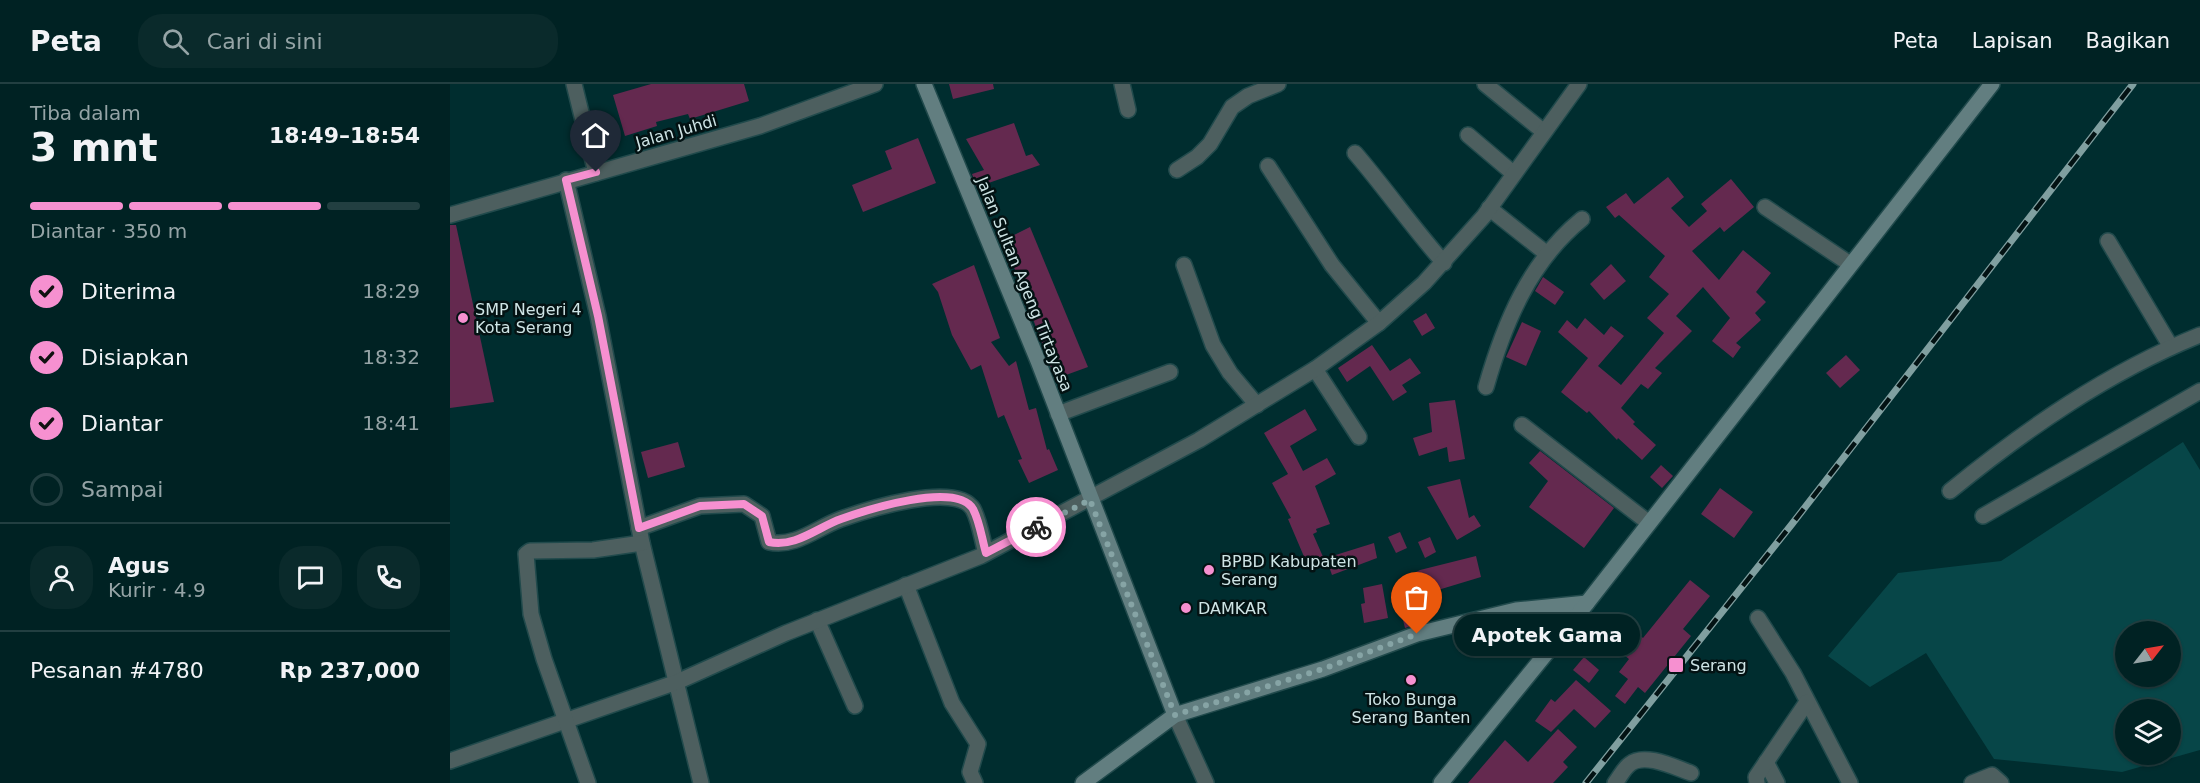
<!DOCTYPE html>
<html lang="id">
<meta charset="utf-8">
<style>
body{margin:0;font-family:"DejaVu Sans",sans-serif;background:#0a2a2b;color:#f1f3f6;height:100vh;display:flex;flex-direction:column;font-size:22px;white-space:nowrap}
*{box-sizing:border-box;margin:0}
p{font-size:20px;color:#95a4a6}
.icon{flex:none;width:33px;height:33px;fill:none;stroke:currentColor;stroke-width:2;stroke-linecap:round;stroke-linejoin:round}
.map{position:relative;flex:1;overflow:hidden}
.details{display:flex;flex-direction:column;background:#002223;width:450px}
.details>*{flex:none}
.needle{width:39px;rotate:59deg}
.buttons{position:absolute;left:1665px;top:537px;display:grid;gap:12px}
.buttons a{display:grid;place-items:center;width:66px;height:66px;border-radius:50%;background:#002223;box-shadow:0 2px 4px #0004,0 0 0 2px #223f41;font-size:30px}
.pin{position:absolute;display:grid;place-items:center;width:51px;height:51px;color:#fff;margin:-62px -26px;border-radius:50% 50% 50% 0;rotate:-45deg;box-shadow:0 0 6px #0007}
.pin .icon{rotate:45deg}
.courier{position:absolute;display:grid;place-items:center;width:60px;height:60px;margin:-30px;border:4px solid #f690d0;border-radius:50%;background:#fff;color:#222;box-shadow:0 2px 8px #0007}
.bubble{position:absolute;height:42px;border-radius:21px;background:#002223;box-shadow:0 2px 4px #0004,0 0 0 2px #223f41;font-size:20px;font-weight:700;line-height:42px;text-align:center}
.head em{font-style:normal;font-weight:700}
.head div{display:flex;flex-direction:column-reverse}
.head{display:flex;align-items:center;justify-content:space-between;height:102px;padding:0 30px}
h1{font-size:39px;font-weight:700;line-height:45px}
.bar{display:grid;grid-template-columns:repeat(4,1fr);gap:9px 6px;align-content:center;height:72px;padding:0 30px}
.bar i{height:8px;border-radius:4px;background:#223f41}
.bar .active{background:#f690d0}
.bar p{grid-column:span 4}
.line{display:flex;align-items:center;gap:15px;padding:0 30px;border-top:2px solid #223f41}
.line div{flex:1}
.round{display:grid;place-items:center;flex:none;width:63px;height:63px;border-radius:24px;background:#0a2a2b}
ol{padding:0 30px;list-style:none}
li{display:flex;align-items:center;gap:18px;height:66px}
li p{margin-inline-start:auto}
li .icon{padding:6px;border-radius:50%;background:#f690d0;color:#111;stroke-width:4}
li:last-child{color:#95a4a6}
li i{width:33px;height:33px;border:3px solid #223f41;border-radius:50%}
header{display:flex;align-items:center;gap:36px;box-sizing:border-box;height:84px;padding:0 30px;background:#002223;border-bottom:2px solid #223f41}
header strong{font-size:28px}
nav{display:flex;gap:33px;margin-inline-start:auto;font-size:21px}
.search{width:420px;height:54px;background:#0a2a2b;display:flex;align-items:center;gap:15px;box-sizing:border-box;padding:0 21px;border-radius:24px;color:#95a4a6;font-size:22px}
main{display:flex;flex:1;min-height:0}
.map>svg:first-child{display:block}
.green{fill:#074648;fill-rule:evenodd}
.building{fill:#64294f}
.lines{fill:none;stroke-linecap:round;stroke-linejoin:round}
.street-casing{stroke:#214a4c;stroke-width:18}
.secondary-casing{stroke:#214a4c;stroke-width:18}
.street{stroke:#4d5f5f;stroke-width:15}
.secondary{stroke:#627e80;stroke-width:15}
.rail-casing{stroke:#809fa0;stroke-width:7}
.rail{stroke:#031213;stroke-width:4.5;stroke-dasharray:14;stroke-linecap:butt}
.done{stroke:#86a4a5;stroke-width:6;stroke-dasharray:0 10.8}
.route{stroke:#f690d0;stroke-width:8}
.poi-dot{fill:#f690d0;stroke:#031213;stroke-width:2}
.labels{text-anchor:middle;stroke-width:5;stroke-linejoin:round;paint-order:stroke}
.street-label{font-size:16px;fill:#cee4e5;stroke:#031213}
.poi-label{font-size:16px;fill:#cee4e5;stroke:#031213;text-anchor:start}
</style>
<header>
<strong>Peta</strong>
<div class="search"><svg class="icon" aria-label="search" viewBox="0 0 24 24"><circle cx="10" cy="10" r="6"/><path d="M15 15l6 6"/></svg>Cari di sini</div>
<nav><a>Peta</a><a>Lapisan</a><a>Bagikan</a></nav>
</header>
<main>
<section class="details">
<div class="head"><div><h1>3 mnt</h1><p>Tiba dalam</p></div><em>18:49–18:54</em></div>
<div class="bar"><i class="active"></i><i class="active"></i><i class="active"></i><i></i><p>Diantar · 350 m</p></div>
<ol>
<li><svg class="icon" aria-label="check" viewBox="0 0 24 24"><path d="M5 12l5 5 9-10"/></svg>Diterima<p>18:29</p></li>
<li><svg class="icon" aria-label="check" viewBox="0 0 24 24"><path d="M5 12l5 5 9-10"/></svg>Disiapkan<p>18:32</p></li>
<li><svg class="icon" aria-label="check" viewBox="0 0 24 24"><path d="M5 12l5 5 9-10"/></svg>Diantar<p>18:41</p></li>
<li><i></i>Sampai</li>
</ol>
<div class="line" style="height:108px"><a class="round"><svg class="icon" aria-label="person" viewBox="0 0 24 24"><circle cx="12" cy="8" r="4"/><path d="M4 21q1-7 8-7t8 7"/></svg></a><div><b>Agus</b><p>Kurir · 4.9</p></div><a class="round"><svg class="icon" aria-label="chat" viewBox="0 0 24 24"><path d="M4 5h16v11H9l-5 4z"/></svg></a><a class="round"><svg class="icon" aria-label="phone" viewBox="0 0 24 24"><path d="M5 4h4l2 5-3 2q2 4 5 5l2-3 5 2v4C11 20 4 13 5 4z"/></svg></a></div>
<div class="line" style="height:78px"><div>Pesanan #4780</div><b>Rp 237,000</b></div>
</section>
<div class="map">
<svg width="1750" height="699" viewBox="0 0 1750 699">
<rect width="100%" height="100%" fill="#002d2f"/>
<path class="green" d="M1733 358 1750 386V666L1672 688 1544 675 1476 569 1420 603 1378 572 1448 489 1551 477ZM1676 548H1720V592H1676ZM1676 626H1720V670H1676Z"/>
<g class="building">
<polygon points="201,0 294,0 299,17 240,35 238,30 206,38 207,42 175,52 163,11"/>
<polygon points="499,0 543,0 544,5 503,15"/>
<polygon points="564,39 576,72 582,70 590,81 527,103 522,90 534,86 516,55"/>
<polygon points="468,54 486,99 413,128 402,101 442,85 435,67"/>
<polygon points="1218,93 1234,113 1221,124 1239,143 1257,127 1251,120 1281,95 1304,123 1274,148 1270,143 1242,167 1269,196 1293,166 1321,189 1306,208 1316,218 1305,229 1311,236 1286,259 1291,263 1283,274 1262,257 1280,234 1253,203 1226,232 1242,247 1205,284 1212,289 1198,305 1191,300 1171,324 1185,338 1183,340 1206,361 1192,376 1168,354 1167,356 1139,327 1137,329 1111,308 1138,274 1108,248 1117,236 1127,245 1135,234 1154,251 1161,242 1174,252 1148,282 1171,301 1214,249 1197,234 1219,210 1199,193 1215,172 1169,131 1165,134 1156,123 1176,109 1184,120"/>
<polygon points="0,141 6,141 44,318 0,324"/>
<polygon points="580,143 638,283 605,295 554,156"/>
<polygon points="1161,180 1176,197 1154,216 1140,200"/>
<polygon points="524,181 550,254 541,258 559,282 566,277 579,326 586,324 597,366 599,365 608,386 579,399 568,376 572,375 554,331 548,334 531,281 521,286 502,251 488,208 482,200"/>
<polygon points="1093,193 1114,208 1105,221 1085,207"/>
<polygon points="976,229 985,244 972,252 963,237"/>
<polygon points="1072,238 1091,247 1076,282 1056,273"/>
<polygon points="922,261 940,287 960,274 971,289 952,301 957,308 943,317 920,282 897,298 888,284"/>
<polygon points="1396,271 1410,286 1390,304 1376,289"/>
<polygon points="1005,316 1015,375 999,378 997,363 969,372 963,354 982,348 979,319"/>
<polygon points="855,325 867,346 840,362 853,387 877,374 886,390 865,402 880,440 866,445 867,448 863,450 874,475 858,482 838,435 841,434 822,399 838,390 814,349"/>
<polygon points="228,358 235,383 198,394 191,368"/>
<polygon points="1090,367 1164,424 1134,464 1079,423 1098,397 1079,379"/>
<polygon points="1211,381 1223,392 1212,404 1200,393"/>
<polygon points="1010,395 1019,434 1024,431 1031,442 1007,456 977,403"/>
<polygon points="1270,404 1303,428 1284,454 1251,430"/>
<polygon points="950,448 957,464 946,469 938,453"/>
<polygon points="980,453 986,468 975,474 968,458"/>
<polygon points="924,459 927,474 882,491 876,474"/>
<polygon points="1026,472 1031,493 988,506 986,501 967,510 958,492 970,486"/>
<polygon points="1240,496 1260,512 1233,545 1241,552 1195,609 1188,603 1175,620 1165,612 1178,595 1169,588 1179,575 1170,568 1186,548 1193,554"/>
<polygon points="932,500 938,534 914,539 911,520 915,519 913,504"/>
<polygon points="967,528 971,539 955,544 952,532"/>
<polygon points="1134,573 1149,586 1139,599 1123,586"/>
<polygon points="1126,596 1161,627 1145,644 1124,625 1101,648 1085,637 1101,615 1105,618"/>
<polygon points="1108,645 1127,663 1113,678 1118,683 1103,699 1018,699 1055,656 1078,678"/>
</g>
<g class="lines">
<defs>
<g id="street">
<polyline points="124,0 146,89"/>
<polyline points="672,0 678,26"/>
<polyline points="1035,0 1094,48"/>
<polyline points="1018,51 1064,90"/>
<path d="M905 69C936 105 962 143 994 179"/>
<polyline points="818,82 882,181 929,239"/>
<polyline points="727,86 747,73 760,60 782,23 798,12 828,0"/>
<polyline points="116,96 148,232 192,459 251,699"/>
<polyline points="1315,123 1400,180"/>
<polyline points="1039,124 1097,170"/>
<polyline points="0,131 310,42 425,0"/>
<polyline points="1658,157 1721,263"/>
<polyline points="734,181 763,261 780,289 807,321"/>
<polyline points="865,285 909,353"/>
<path d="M1036 303C1054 240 1079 178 1132 135"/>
<polyline points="608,330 720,288"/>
<polyline points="1072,341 1199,439"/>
<path d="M1500 407C1576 345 1658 288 1750 251"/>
<polyline points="1533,432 1750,307"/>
<path d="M189 444 250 422 294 420 312 432 319 458C345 464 368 443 391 435 416 426 506 397 523 425 530 438 532 456 536 469"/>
<polyline points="456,501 502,619 528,660 520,688 525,699"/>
<polyline points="1308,534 1343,589 1400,699"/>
<polyline points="367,536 405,622"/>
<polyline points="725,631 756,699"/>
<polyline points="0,677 227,598 336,549 531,472 749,356 865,285 929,239 974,199 1034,132 1129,0"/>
<polyline points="1316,678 1327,699"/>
<polyline points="138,699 94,575 81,530 76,470 80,467 143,466 192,459"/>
<path d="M1165 699C1170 693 1174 684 1180 680 1195 668 1226 684 1241 689"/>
<polyline points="1307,699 1306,693 1357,618"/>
<polyline points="1522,699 1542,691 1551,699"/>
</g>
<g id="secondary">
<polyline points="474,0 588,277 725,631"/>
<polyline points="633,699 725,631 873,585 967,550 1066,526 1137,519"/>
<polyline points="991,699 1137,519 1542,0"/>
</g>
</defs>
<use href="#street" class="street-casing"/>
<use href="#secondary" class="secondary-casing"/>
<use href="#street" class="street"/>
<use href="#secondary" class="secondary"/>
<defs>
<polyline id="rail" points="1136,699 1342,440 1683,0"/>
</defs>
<use href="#rail" class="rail-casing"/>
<use href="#rail" class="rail"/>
</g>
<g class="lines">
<polyline class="done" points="586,443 640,416 725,631 873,585 967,550"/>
<path class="route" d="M146 88 116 96 148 232 189 444 250 422 294 420 312 432 319 458C345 464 368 443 391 435 416 426 506 397 523 425 530 438 532 456 536 469L586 443"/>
</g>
<g class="poi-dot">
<circle cx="13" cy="234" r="6"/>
<circle cx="759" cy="486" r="6"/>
<circle cx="736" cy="524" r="6"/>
<rect x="1218" y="573" width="16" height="16" rx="3"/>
<circle cx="961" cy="596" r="6"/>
</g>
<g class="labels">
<g class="street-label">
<text transform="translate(226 47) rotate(-16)" y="6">Jalan Juhdi</text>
<text transform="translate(575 200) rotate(68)" y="6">Jalan Sultan Ageng Tirtayasa</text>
</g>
<g class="poi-label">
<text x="25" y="231">SMP Negeri 4<tspan x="25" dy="18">Kota Serang</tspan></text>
<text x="771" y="483">BPBD Kabupaten<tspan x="771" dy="18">Serang</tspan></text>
<text x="748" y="530">DAMKAR</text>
<text x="1240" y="587">Serang</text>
<text x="961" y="621" text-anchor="middle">Toko Bunga<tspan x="961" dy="18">Serang Banten</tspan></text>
</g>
</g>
</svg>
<div class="buttons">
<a><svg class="needle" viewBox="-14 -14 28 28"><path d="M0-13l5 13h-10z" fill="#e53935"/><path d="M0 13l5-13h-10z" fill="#95a4a6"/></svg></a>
<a><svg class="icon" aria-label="layers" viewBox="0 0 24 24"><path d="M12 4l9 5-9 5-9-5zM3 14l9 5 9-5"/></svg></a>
</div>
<div class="pin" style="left:967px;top:550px;background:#ea580c"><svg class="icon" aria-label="bag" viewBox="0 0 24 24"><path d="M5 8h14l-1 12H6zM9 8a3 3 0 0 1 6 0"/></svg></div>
<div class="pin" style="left:146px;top:88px;background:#1f2937"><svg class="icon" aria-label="home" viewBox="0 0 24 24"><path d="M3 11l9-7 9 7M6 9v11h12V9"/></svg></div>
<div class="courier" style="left:586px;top:443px"><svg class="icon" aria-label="bike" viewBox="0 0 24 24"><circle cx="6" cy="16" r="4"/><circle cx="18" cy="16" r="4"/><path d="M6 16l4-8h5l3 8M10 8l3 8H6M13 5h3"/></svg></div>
<div class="bubble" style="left:1004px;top:530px;width:186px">Apotek Gama</div>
</div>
</main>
